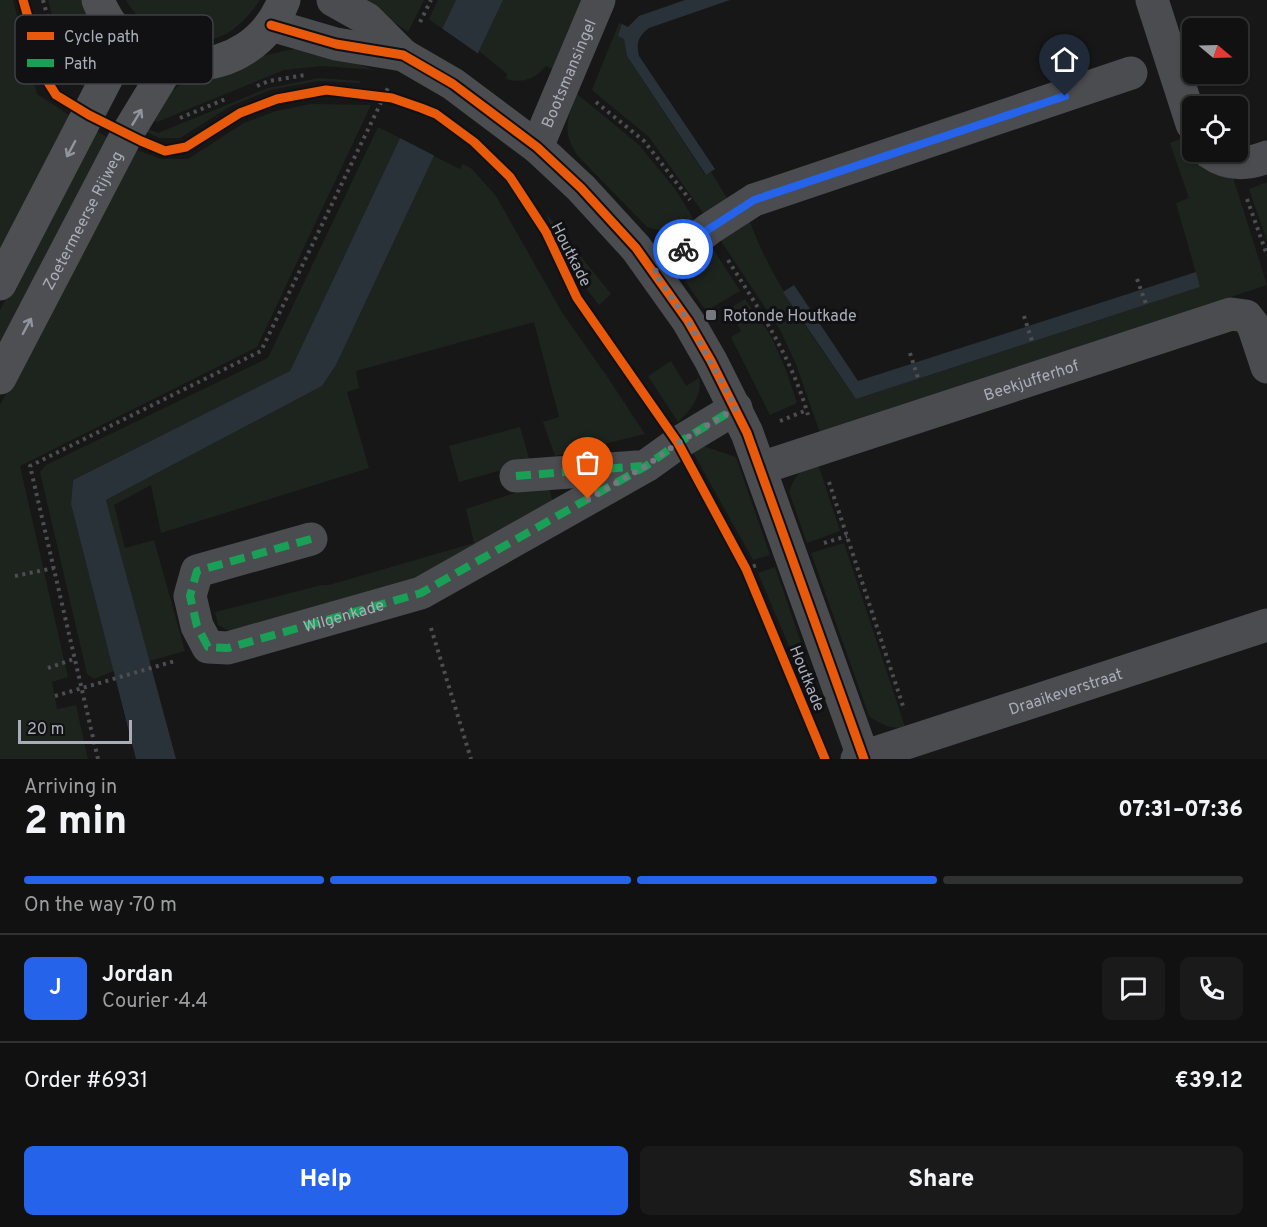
<!DOCTYPE html>
<meta charset="utf-8">
<style>
body{margin:0;font-family:Overpass,sans-serif;background:#1a1a1a;color:#f1f3f6;height:100vh;display:flex;flex-direction:column;font-size:22px;white-space:nowrap}
*{box-sizing:border-box;margin:0}
p{font-size:20px;color:#9c9d9f}
.icon{flex:none;width:33px;height:33px;fill:none;stroke:currentColor;stroke-width:2;stroke-linecap:round;stroke-linejoin:round}
.map{position:relative;height:759px;overflow:hidden}
.sheet{display:flex;flex-direction:column;background:#111;flex:1}
.sheet>*{flex:none}
.needle{width:39px;rotate:109deg}
.buttons{position:absolute;left:1182px;top:18px;display:grid;gap:12px}
.buttons a{display:grid;place-items:center;width:66px;height:66px;border-radius:9px;background:#111;box-shadow:0 2px 4px #0004,0 0 0 2px #303131;font-size:30px}
.scale{position:absolute;left:18px;bottom:15px;width:114px;box-sizing:border-box;padding-left:6px;border:3px solid #a8adb8;border-top:0;font-size:16px;line-height:21px;white-space:nowrap;color:#a8adb8;-webkit-text-stroke:4px #111113;paint-order:stroke}
.pin{position:absolute;display:grid;place-items:center;width:51px;height:51px;color:#fff;margin:-62px -26px;border-radius:50% 50% 50% 0;rotate:-45deg;box-shadow:0 0 6px #0007}
.pin .icon{rotate:45deg}
.courier{position:absolute;display:grid;place-items:center;width:60px;height:60px;margin:-30px;border:4px solid #2563eb;border-radius:50%;background:#fff;color:#222;box-shadow:0 2px 8px #0007}
.summary em{font-style:normal;font-weight:800}
.summary div{display:flex;flex-direction:column-reverse}
.summary{display:flex;align-items:center;justify-content:space-between;height:102px;padding:0 24px}
h1{font-size:39px;font-weight:800;line-height:45px}
.bar{display:grid;grid-template-columns:repeat(4,1fr);gap:9px 6px;align-content:center;height:72px;padding:0 24px}
.bar i{height:8px;border-radius:4px;background:#303131}
.bar .active{background:#2563eb}
.bar p{grid-column:span 4}
.line{display:flex;align-items:center;gap:15px;padding:0 24px;border-top:2px solid #303131}
.line div{flex:1}
.round{display:grid;place-items:center;flex:none;width:63px;height:63px;border-radius:9px;background:#1a1a1a}
.cta{display:flex;gap:12px;margin-top:auto;padding:12px 24px}
.cta a{flex:1;height:69px;border-radius:9px;background:#2563eb;color:#fff;font-size:24px;font-weight:800;line-height:69px;text-align:center}
.cta a+a{background:#1a1a1a;color:#f1f3f6}
.map>svg:first-child{display:block}
.green{fill:#1d241e}
.water{fill:#2a3239}
.pier{fill:#171717}
.lines{fill:none;stroke-linecap:round;stroke-linejoin:round}
.path{stroke:#4d4e52;stroke-width:4;stroke-dasharray:3 4.5;stroke-linecap:butt}
.minor{stroke:#4b4c50;stroke-width:33}
.major{stroke:#4d4f52;stroke-width:33}
.quiet{stroke:#1a9f57;stroke-width:8;stroke-dasharray:15 8;stroke-linecap:butt}
.cycleway-casing{stroke:#111113;stroke-width:13}
.cycleway{stroke:#e8590c;stroke-width:9}
.oneway{stroke:#91969e}
.done{stroke:#757880;stroke-width:6;stroke-dasharray:0 10.8}
.route{stroke:#2563eb;stroke-width:8}
.poi-dot{fill:#757880;stroke:#111113;stroke-width:2}
.labels{text-anchor:middle;stroke-width:6;stroke-linejoin:round;paint-order:stroke}
.street-label{font-size:16px;fill:#a8adb8;stroke:#111113}
.poi-label{font-size:16px;fill:#a8adb8;stroke:#111113;text-anchor:start}
.key{fill:#111113;stroke:#3e4045;stroke-width:1.5}
.key-label{font-size:16px;fill:#a8adb8}
</style>
<div class="map">
<svg width="1267" height="759" viewBox="0 0 1267 759">
<rect width="100%" height="100%" fill="#171717"/>
<g class="green">
<polygon points="0,0 13,0 37,94 72,117 0,253"/>
<polygon points="48,0 83,0 94,31 97,67 87,89 69,76"/>
<path d="M126 0H260C252 12 243 22 231 31 195 54 145 35 126 0Z"/>
<polygon points="361,0 424,0 408,32"/>
<polygon points="438,0 456,0 442,29 429,19"/>
<path d="M503 0H583L555 70 546 66C534 80 523 83 506 79L507 74 479 51Z"/>
<polygon points="619,23 622,24 619,36 624,39 627,56 705,175 711,172 727,198 704,214 649,137 592,90"/>
<path d="M301 48 324 52 375 70 323 66 284 70 157 122 150 119C157 110 164 97 173 90 196 72 271 52 301 48Z"/>
<polygon points="319,78 360,81 360,83 319,81 270,90 231,106 180,138 159,138 143,130 144,127 158,133 268,88"/>
<path d="M577 94 639 145 675 189 694 220C676 233 667 233 647 227L577 155C562 131 567 119 577 94Z"/>
<polygon points="311,104 371,105 257,347 20,466 68,677 52,682 57,709 76,705 88,759 0,759 0,405 134,149 161,159 188,159 244,123 276,111"/>
<polygon points="378,127 400,138 290,371 73,480 71,504 114,671 94,679 87,674 40,472 46,465 268,358"/>
<polygon points="95,130 110,139 0,349 0,310"/>
<path d="M1185 137 1192 152 1232 174 1267 285 820 433 796 364 780 330 719 238 730 229 733 233 750 222C774 287 817 342 856 399L1200 287 1176 203 1189 198 1170 143Z"/>
<polygon points="434,156 460,169 463,164 472,169 496,196 563,314 604,372 645,434 555,456 543,422 559,417 534,322 356,371 359,388 347,392 369,468 161,533 151,485 114,505 125,548 154,540 185,651 149,661 106,500 322,386 336,365"/>
<polygon points="1267,182 1267,241 1249,189"/>
<path d="M546 213 611 294 599 305C576 277 559 247 546 213Z"/>
<polygon points="710,244 740,291 706,311 685,281 688,278 693,261"/>
<polygon points="745,299 771,336 786,370 797,403 770,415 731,337 741,331 729,309"/>
<path d="M671 361 686 386 699 378C703 396 690 411 678 422L648 376Z"/>
<polygon points="520,427 530,462 459,482 449,446"/>
<polygon points="703,446 736,457 770,555 753,560 690,447"/>
<path d="M817 461 840 531 807 543 789 492C795 476 801 468 817 461Z"/>
<polygon points="548,482 554,508 432,576 231,632 218,625 215,612 322,585 329,585 474,543 466,509"/>
<path d="M844 543 905 727C891 730 880 724 869 716L811 553Z"/>
<polygon points="775,567 824,709 817,712 758,573"/>
</g>
<g class="water">
<polygon points="456,0 503,0 479,51 434,156 336,365 322,386 106,500 176,759 136,759 71,504 73,480 290,371 400,138 442,29"/>
<path d="M685 0H730L649 28C638 36 636 43 639 56L715 169 706 175 627 56 624 39 618 36 622 24 628 27 639 16Z"/>
<polygon points="1196,272 1200,287 856,399 783,292 794,285 858,381"/>
</g>
<polygon class="pier" points="440,27 480,55 437,157 398,137"/>
<g class="lines">
<g class="path">
<polyline points="43,0 65,80"/>
<polyline points="420,22 431,0"/>
<polyline points="257,86 269,81 305,75"/>
<polyline points="596,102 644,141 690,200"/>
<polyline points="180,118 228,98"/>
<polyline points="1247,199 1267,255"/>
<path d="M728 260C760 311 791 356 808 415"/>
<polyline points="1137,279 1146,304"/>
<polyline points="1024,316 1032,341"/>
<polyline points="910,353 918,378"/>
<polyline points="780,421 807,410"/>
<polyline points="829,482 903,706"/>
<polyline points="824,543 847,536"/>
<polyline points="746,569 757,565"/>
<polyline points="15,576 54,568"/>
<polyline points="431,628 471,759"/>
<polyline points="48,668 74,659"/>
<polyline points="55,696 175,661"/>
<polyline points="98,759 30,466 261,351 388,88"/>
</g>
<g class="minor">
<polyline points="333,0 367,19 403,55"/>
<polyline points="1152,0 1192,124"/>
<polyline points="271,25 336,44 403,55 453,84 537,147 581,188 636,248 688,321 711,361 747,433 864,759"/>
<path id="s1" d="M537 147 599 0"/>
<path d="M1209 152C1227 165 1247 165 1267 157"/>
<polyline points="654,272 709,229 754,200 1131,73"/>
<path id="s2" d="M761 468 1231 314 1246 316 1253 325 1267 367"/>
<polyline points="516,476 637,467"/>
<polyline points="311,539 197,571 190,596 197,626 208,647 228,648 421,593 646,466 678,443 736,408"/>
<path id="s3" d="M857 759 1267 625"/>
</g>
<g class="major">
<path d="M98 0C131 86 251 86 284 0"/>
<polyline points="0,284 126,41"/>
<path id="s4" d="M0 378 127 134 170 63"/>
</g>
<g class="quiet">
<polyline points="516,476 642,466"/>
<path id="s5" d="M311 539 197 571 190 596 197 626 208 647 228 648 421 593 646 466 678 443 736 408"/>
</g>
<defs>
<g id="cycleway">
<polyline points="23,0 46,79 56,95 89,115 141,141 165,151 186,147 240,113 277,99 326,90 392,98 421,108 436,114 474,142 510,177 546,232 577,298 678,443 746,569 825,759"/>
<polyline points="271,25 336,44 403,55 453,84 537,147 581,188 636,248 688,321 711,361 747,433 864,759"/>
</g>
</defs>
<use href="#cycleway" class="cycleway-casing"/>
<use href="#cycleway" class="cycleway"/>
</g>
<defs><path id="oneway-shaft" d="M-6 0H5M1.5-3L5.5 0L1.5 3" fill="none" stroke-width="1.6" stroke-linecap="round" stroke-linejoin="round" transform="scale(1.5)"/></defs>
<g class="oneway">
<use href="#oneway-shaft" transform="translate(137 117) rotate(-59)"/>
<use href="#oneway-shaft" transform="translate(71 149) rotate(118)"/>
<use href="#oneway-shaft" transform="translate(27 326) rotate(-62)"/>
</g>
<g class="lines">
<polyline class="done" points="588,499 646,466 678,443 736,408 688,321 654,272 683,249"/>
<polyline class="route" points="683,249 709,229 754,200 1065,96"/>
</g>
<rect class="poi-dot" x="705" y="309" width="12" height="12" rx="3"/>
<g class="labels">
<g class="street-label">
<text dy="6" stroke="none"><textPath href="#s1" startOffset="80">Bootsmansingel</textPath></text>
<text dy="6" stroke="none"><textPath href="#s4" startOffset="178">Zoetermeerse Rijweg</textPath></text>
<text transform="translate(572 254) rotate(63)" y="6">Houtkade</text>
<text dy="6" stroke="none"><textPath href="#s2" startOffset="284">Beekjufferhof</textPath></text>
<text dy="6" stroke="none"><textPath href="#s5" startOffset="339">Wilgenkade</textPath></text>
<text transform="translate(808 678) rotate(68)" y="6">Houtkade</text>
<text dy="6" stroke="none"><textPath href="#s3" startOffset="219">Draaikeverstraat</textPath></text>
</g>
<g class="poi-label">
<text x="723" y="321">Rotonde Houtkade</text>
</g>
</g>
<rect x="15" y="15" width="198" height="69" rx="9" class="key"/>
<rect x="27" y="32" width="27" height="8" fill="#e8590c"/>
<rect x="27" y="59" width="27" height="8" fill="#1a9f57"/>
<g class="key-label">
<text x="64" y="42">Cycle path</text>
<text x="64" y="69">Path</text>
</g>
</svg>
<div class="buttons">
<a><svg class="needle" viewBox="-14 -14 28 28"><path d="M0-13l5 13h-10z" fill="#e53935"/><path d="M0 13l5-13h-10z" fill="#9c9d9f"/></svg></a>
<a><svg class="icon" aria-label="locate" viewBox="0 0 24 24"><circle cx="12" cy="12" r="6"/><path d="M12 2v4M12 18v4M2 12h4M18 12h4"/></svg></a>
</div>
<div class="scale">20 m</div>
<div class="pin" style="left:588px;top:499px;background:#ea580c"><svg class="icon" aria-label="bag" viewBox="0 0 24 24"><path d="M5 8h14l-1 12H6zM9 8a3 3 0 0 1 6 0"/></svg></div>
<div class="pin" style="left:1065px;top:96px;background:#1f2937"><svg class="icon" aria-label="home" viewBox="0 0 24 24"><path d="M3 11l9-7 9 7M6 9v11h12V9"/></svg></div>
<div class="courier" style="left:683px;top:249px"><svg class="icon" aria-label="bike" viewBox="0 0 24 24"><circle cx="6" cy="16" r="4"/><circle cx="18" cy="16" r="4"/><path d="M6 16l4-8h5l3 8M10 8l3 8H6M13 5h3"/></svg></div>
</div>
<section class="sheet">
<div class="summary"><div><h1>2 min</h1><p>Arriving in</p></div><em>07:31–07:36</em></div>
<div class="bar"><i class="active"></i><i class="active"></i><i class="active"></i><i></i><p>On the way · 70 m</p></div>
<div class="line" style="height:108px"><b class="round" style="background:#2563eb;color:#fff">J</b><div><b>Jordan</b><p>Courier · 4.4</p></div><a class="round"><svg class="icon" aria-label="chat" viewBox="0 0 24 24"><path d="M4 5h16v11H9l-5 4z"/></svg></a><a class="round"><svg class="icon" aria-label="phone" viewBox="0 0 24 24"><path d="M5 4h4l2 5-3 2q2 4 5 5l2-3 5 2v4C11 20 4 13 5 4z"/></svg></a></div>
<div class="line" style="height:78px"><div>Order #6931</div><b>€39.12</b></div>
<div class="cta"><a>Help</a><a>Share</a></div>
</section>
